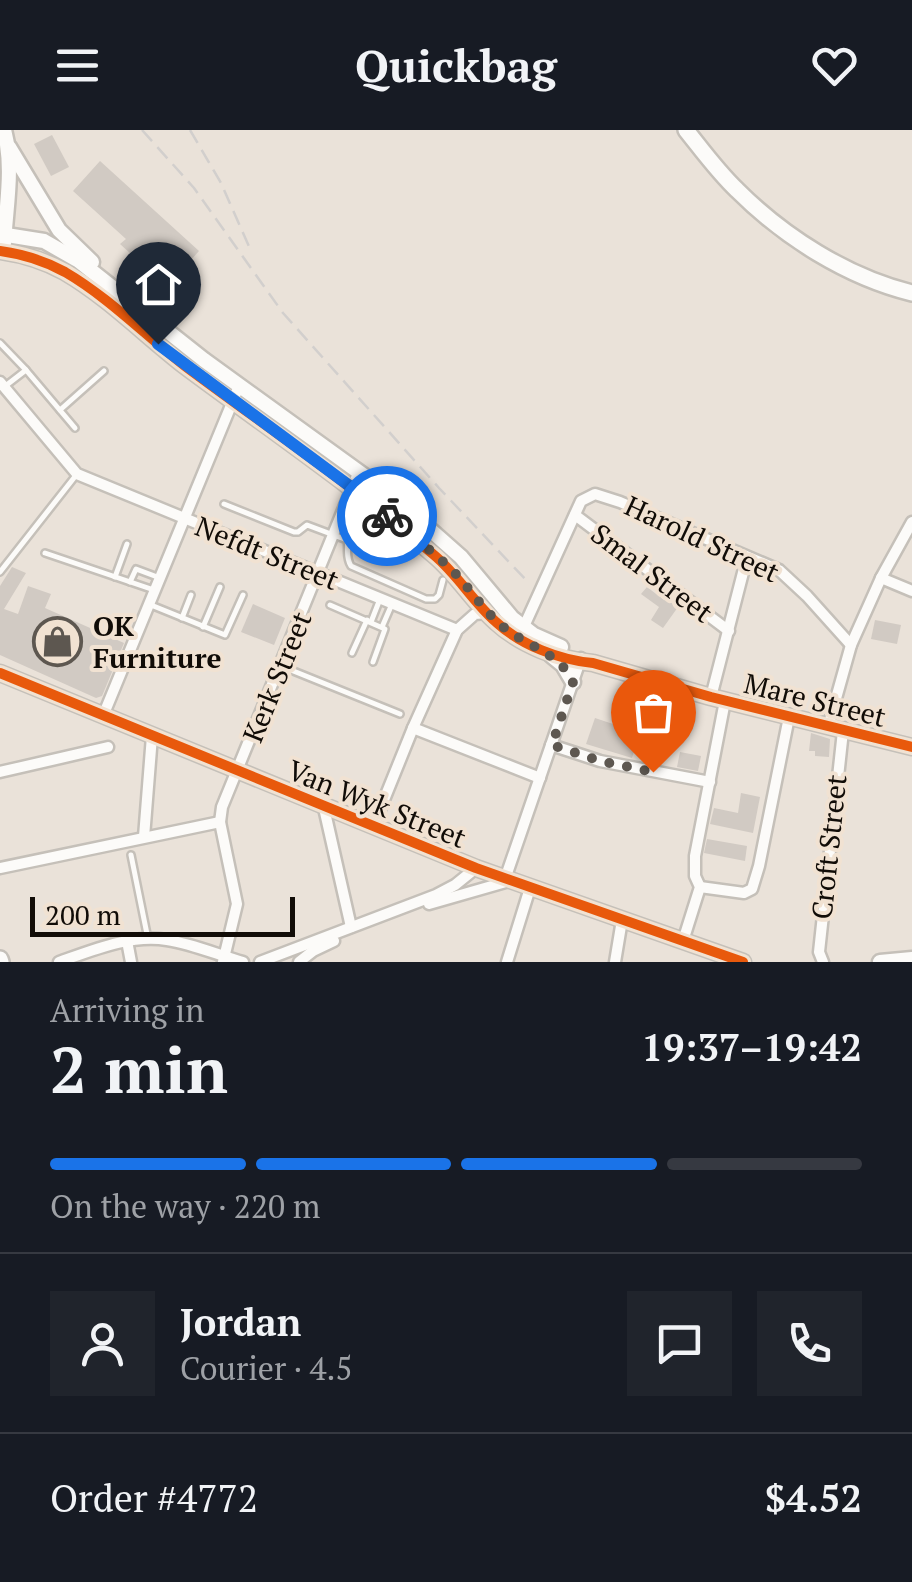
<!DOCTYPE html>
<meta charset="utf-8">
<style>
body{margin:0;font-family:"PT Serif",serif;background:#20242c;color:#f1f3f6;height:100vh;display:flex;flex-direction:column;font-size:38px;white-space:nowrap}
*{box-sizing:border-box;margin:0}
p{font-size:32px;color:#9ea1a6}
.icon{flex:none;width:55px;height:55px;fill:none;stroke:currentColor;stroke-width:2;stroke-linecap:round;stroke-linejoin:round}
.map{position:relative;height:832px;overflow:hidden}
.drawer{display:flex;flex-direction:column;background:#171b24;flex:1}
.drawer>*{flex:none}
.scale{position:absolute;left:30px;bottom:25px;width:265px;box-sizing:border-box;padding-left:10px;border:5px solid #110c07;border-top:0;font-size:28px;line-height:35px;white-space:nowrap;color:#110c07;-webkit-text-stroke:8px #f1e2d2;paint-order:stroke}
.pin{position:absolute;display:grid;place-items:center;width:85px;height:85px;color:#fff;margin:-102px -42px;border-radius:50% 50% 50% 0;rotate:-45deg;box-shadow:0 0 10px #0007}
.pin .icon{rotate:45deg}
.courier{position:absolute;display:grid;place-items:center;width:100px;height:100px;margin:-50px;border:8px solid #1a73e8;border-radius:50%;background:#fff;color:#222;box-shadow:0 2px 12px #0007}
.overview em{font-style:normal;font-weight:600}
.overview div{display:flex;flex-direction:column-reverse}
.overview{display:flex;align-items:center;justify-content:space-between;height:170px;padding:0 50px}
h1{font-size:65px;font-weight:600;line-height:75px}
.bar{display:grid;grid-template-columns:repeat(4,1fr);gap:15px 10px;align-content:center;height:120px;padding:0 50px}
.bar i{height:12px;border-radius:8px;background:#363941}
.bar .on{background:#1a73e8}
.bar p{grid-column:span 4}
.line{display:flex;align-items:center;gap:25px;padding:0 50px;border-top:2px solid #363941}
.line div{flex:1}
.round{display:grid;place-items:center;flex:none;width:105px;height:105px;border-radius:0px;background:#20242c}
header{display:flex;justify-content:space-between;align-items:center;height:130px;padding:0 50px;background:#171b24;font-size:45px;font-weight:600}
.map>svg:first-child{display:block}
.building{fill:#d1cac3}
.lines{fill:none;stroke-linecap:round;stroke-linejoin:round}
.lane-casing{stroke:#c5c0b9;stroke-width:10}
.street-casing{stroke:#c5c0b9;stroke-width:15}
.secondary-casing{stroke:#c5c0b9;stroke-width:19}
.primary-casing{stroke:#c5c0b9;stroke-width:20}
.lane{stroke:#fcfbf9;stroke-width:5}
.street{stroke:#fcfbf9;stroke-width:10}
.secondary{stroke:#fcfbf9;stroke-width:14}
.primary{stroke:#fcfbf9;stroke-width:15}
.rail{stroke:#d2cfcd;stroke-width:2.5;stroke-dasharray:15 8;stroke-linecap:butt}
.cycleway-casing{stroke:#f1e2d2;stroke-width:16}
.cycleway{stroke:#e8590c;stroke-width:10}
.done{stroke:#5d5750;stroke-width:10;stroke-dasharray:0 18}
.route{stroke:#1a73e8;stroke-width:12}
.labels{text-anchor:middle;stroke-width:8;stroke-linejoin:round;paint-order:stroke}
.street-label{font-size:28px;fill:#110c07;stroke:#f1e2d2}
.poi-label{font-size:28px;font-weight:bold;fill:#110c07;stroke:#f1e2d2;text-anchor:start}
</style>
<header><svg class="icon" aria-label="menu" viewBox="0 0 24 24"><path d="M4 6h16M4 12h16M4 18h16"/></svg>Quickbag<svg class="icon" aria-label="heart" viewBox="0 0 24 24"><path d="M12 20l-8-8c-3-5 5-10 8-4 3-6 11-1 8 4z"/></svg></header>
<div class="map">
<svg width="912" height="832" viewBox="0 0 912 832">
<rect width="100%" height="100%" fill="#eae2d9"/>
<g class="building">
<polygon points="52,5 69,37 51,46 34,14"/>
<polygon points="100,31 199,121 164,160 128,128 131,124 120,114 126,109 73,61"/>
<polygon points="12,437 26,443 4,479 18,484 28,456 51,464 45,478 124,513 102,566 96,568 0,525 0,456"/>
<polygon points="647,457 664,470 665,469 678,477 663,498 651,490 659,477 641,464"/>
<polygon points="253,474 285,488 274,515 241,502"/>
<polygon points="875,490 901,495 897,514 871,509"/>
<polygon points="595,588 640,603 632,628 586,614"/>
<polygon points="811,603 830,609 829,627 815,626 815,621 809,621"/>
<polygon points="680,622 701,626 698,641 677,637"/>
<polygon points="741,663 760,667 753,703 710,694 714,678 738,683"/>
<polygon points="707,709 747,716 745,731 704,723"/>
</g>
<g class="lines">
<defs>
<g id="lane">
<polyline points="0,213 26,240"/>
<polyline points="4,257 26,240 75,298"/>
<polyline points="60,280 104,241"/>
<path d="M224 374 294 402H298L307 395 347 410C349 420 345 426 351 436L426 469H435L439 465 443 450"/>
<polyline points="45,423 154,460"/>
<polyline points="0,442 77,344"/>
<polyline points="115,447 127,414"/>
<polyline points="130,452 136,439 160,448"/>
<polyline points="151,475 225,505 243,465"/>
<polyline points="330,475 385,499 373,532"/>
<polyline points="182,488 191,465"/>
<polyline points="371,492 380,469"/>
<polyline points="203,497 220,457"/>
<polyline points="382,497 392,474"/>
<polyline points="352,523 367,490"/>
<polyline points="281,536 400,584"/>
<polyline points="131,725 148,809"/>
</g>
<g id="street">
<polyline points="0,252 77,344 457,500"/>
<polyline points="575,385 729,501"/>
<polyline points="881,448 912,461"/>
<polyline points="521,503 581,371 595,364 620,372 779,440 807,466 851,515"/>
<polyline points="711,567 747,427"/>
<polyline points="103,586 239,256"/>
<polyline points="828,597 851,515 881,448 912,392"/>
<polyline points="413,598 540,648"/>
<polyline points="551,615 600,631 710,652"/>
<polyline points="0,642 108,617"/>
<polyline points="324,678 351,797"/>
<polyline points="373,697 413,598 457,500 475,484 487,483"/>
<polyline points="144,707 152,606"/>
<polyline points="0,738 220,692"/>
<polyline points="505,749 581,528"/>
<polyline points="700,757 744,763 752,759 759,736 789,587"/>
<polyline points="429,774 509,751"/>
<polyline points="127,811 131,832"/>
<polyline points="683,811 700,757 695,746 695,726 725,571"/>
<path d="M59 832C93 820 131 804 167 810 193 814 218 825 243 832"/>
<polyline points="223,832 237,774 220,692 222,677 359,341"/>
<polyline points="260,832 436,765 455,755 476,738"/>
<polyline points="299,832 313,821 334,811"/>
<polyline points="507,832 530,758"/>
<polyline points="615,832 622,790"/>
<polyline points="823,832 819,822 843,601"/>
</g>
<g id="secondary">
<path d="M4 0C14 37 6 76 4 113"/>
<polyline points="9,17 59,100 92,132"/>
<polyline points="0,104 44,111 79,131 204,230 392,366 461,427 512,488 534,505 561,517"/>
<path d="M0 121C22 124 45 131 65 142 108 167 145 205 185 236 268 298 355 357 434 425 458 445 473 472 496 492 521 515 559 530 593 533L711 567 912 617"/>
<polyline points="552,526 563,535 573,552"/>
<polyline points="0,543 476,738 743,832"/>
<polyline points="880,832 912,829"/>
</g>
<g id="primary">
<path d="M686 0C702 20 718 42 737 60 784 107 847 147 912 163"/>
<polyline points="0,829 1,832"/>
</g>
</defs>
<use href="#lane" class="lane-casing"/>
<use href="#street" class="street-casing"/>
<use href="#secondary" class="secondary-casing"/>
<use href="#primary" class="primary-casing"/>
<use href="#lane" class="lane"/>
<use href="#street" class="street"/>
<use href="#secondary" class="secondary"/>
<use href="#primary" class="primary"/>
<g class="rail">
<polyline points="142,0 194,58 283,183 439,358 527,451"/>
<polyline points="190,0 221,53 251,121"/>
</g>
<defs>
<g id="cycleway">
<path d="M0 121C22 124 45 131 65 142 108 167 145 205 185 236 268 298 355 357 434 425 458 445 473 472 496 492 521 515 559 530 593 533L711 567 912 617"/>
<polyline points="0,543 476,738 743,832"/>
</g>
</defs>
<use href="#cycleway" class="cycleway-casing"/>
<use href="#cycleway" class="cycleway"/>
</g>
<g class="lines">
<path class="done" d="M387 386C409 404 433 421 454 442 474 463 488 488 513 504 536 519 561 526 573 552L552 615 600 631 653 642"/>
<polyline class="route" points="158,214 351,357 387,386"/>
</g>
<defs>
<symbol id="shop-ring" viewBox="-11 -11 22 22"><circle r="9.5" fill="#f1e2d2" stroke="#5d5750" stroke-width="1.5"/><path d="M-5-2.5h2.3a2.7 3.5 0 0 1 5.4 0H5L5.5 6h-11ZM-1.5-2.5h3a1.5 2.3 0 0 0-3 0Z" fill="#5d5750"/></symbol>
</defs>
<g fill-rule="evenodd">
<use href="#shop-ring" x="30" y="484" width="55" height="55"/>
</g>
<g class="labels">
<g class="street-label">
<text transform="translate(702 409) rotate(25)" y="10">Harold Street</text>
<text transform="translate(267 423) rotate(22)" y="10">Nefdt Street</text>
<text transform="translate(652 443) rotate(37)" y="10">Smal Street</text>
<text transform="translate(277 547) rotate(-68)" y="10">Kerk Street</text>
<text transform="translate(815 570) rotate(14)" y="10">Mare Street</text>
<text transform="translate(377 674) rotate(22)" y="10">Van Wyk Street</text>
<text transform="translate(829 717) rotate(-84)" y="10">Croft Street</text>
</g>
<g class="poi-label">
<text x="93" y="506">OK<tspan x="93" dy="32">Furniture</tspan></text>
</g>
</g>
</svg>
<div class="scale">200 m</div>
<div class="pin" style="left:653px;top:642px;background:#ea580c"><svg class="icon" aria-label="bag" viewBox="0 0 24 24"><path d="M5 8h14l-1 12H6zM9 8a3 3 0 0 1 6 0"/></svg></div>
<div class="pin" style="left:158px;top:214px;background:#1f2937"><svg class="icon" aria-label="home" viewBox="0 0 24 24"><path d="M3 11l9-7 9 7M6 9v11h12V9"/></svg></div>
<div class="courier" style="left:387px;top:386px"><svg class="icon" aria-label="bike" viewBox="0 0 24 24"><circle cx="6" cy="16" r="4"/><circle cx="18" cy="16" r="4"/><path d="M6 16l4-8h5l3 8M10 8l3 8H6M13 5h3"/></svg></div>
</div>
<section class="drawer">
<div class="overview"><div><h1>2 min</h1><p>Arriving in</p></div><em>19:37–19:42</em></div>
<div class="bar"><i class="on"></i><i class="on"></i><i class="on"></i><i></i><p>On the way · 220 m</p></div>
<div class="line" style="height:180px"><a class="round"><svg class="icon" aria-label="person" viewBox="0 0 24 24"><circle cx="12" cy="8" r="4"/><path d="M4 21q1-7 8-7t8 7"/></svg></a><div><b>Jordan</b><p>Courier · 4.5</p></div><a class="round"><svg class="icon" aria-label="chat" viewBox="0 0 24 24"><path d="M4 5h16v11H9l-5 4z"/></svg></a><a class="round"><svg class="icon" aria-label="phone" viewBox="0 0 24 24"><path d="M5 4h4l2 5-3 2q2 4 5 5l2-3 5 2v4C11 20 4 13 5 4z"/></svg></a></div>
<div class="line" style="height:130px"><div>Order #4772</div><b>$4.52</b></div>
</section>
